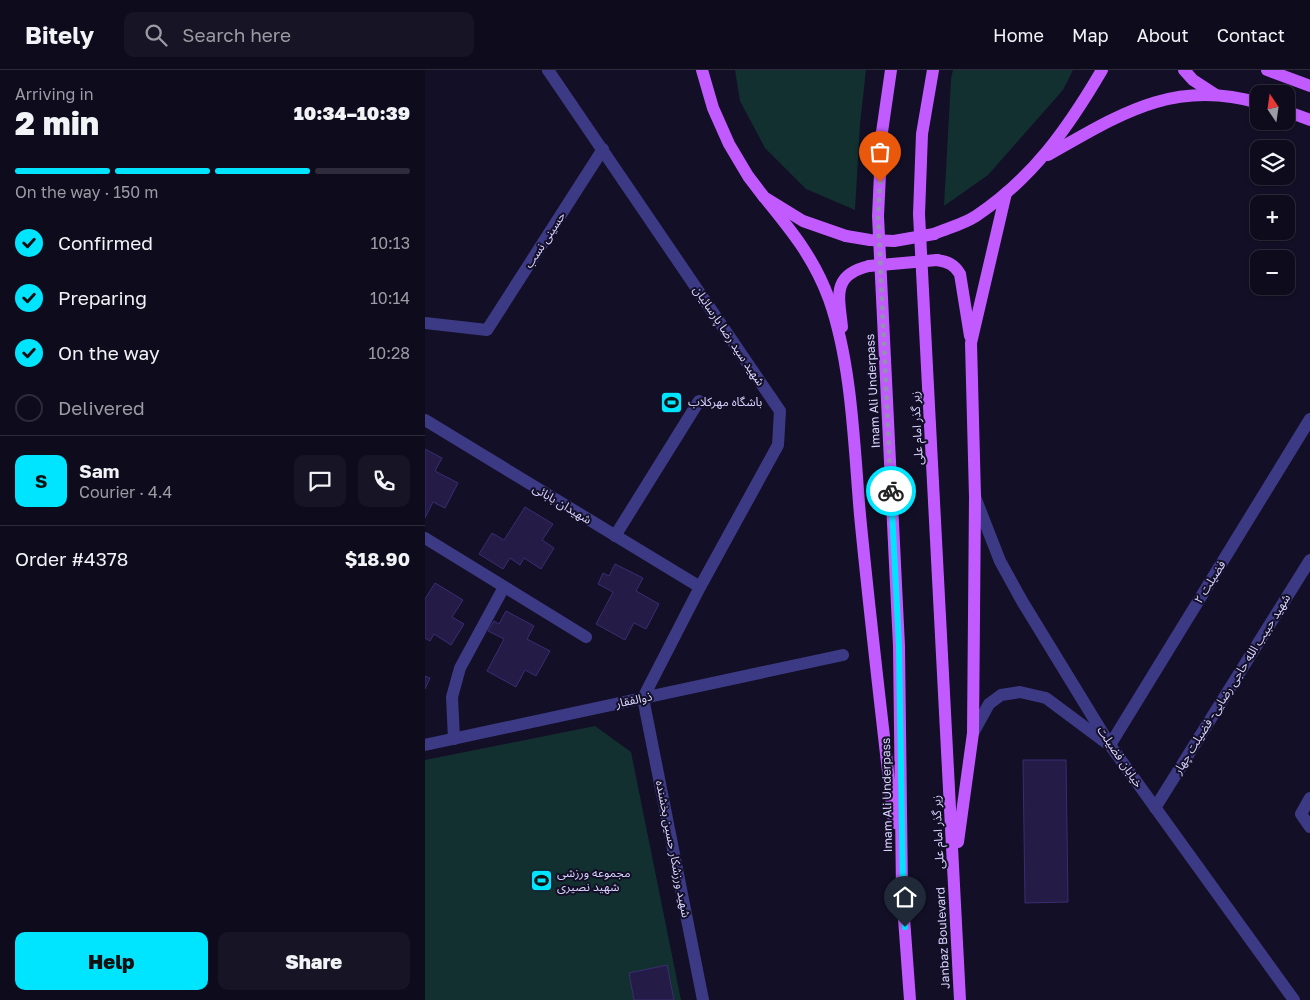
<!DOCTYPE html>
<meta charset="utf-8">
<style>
body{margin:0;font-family:"Golos Text","Noto Sans Arabic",sans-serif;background:#171425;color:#f1f3f6;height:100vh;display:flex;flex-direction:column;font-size:19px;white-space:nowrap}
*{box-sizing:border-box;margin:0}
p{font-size:16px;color:#9b9ba3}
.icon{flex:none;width:28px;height:28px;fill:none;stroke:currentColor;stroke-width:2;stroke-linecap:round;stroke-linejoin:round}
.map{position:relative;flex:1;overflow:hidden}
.panel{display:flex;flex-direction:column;background:#0e0b1c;width:425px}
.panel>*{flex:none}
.needle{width:32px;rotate:347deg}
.buttons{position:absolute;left:825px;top:15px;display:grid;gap:10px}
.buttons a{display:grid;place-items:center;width:45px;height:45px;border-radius:10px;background:#0e0b1c;box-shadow:0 1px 4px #0004,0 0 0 1px #2e2b3b;font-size:25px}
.pin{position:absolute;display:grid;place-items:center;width:42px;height:42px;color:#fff;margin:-51px -21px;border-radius:50% 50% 50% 0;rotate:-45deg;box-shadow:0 0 5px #0007}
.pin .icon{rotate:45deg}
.courier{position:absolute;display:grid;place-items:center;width:50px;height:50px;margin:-25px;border:4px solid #00e5ff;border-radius:50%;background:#fff;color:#222;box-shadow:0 1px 6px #0007}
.headline em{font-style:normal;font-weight:800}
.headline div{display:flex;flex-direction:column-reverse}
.headline{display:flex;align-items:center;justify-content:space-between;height:85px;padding:0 15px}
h1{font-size:32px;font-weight:800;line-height:38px}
.bar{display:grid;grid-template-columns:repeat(4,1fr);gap:8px 5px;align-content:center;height:60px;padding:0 15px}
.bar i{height:6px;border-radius:4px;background:#2e2b3b}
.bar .current{background:#00e5ff}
.bar p{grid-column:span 4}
.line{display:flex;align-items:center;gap:12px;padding:0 15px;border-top:1px solid #2e2b3b}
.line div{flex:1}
.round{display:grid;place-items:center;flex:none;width:52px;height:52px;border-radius:10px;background:#171425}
ol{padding:0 15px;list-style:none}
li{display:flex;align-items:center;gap:15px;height:55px}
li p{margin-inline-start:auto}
li .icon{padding:5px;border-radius:50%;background:#00e5ff;color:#111;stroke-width:4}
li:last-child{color:#9b9ba3}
li i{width:28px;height:28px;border:2px solid #2e2b3b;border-radius:50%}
.button{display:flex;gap:10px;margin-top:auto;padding:10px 15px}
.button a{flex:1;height:58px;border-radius:10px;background:#00e5ff;color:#111;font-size:20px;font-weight:800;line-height:58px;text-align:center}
.button a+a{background:#171425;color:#f1f3f6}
header{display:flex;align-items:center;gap:30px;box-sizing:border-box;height:70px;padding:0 25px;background:#0e0b1c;border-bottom:1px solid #2e2b3b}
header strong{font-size:24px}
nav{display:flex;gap:28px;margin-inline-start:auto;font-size:18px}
.search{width:350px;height:45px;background:#171425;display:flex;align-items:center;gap:12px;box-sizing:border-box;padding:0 18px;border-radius:10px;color:#9b9ba3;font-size:19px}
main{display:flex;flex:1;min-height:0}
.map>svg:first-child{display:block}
.green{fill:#12302f}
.building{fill:#241b47;stroke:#3b2d73}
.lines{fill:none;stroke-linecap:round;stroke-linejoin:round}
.minor{stroke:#3d3a85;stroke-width:12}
.tertiary{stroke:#3d3a85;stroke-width:12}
.primary{stroke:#c25bff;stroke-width:12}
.primary-bridge{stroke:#c25bff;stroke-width:12}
.done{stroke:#948fb3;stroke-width:5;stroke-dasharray:0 9}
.route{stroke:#00e5ff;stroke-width:6}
.labels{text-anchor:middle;stroke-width:4;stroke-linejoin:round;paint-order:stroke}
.street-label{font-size:12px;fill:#d9d4ff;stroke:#130f26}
.poi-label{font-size:12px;fill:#d9d4ff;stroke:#130f26;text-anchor:start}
</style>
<header>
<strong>Bitely</strong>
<div class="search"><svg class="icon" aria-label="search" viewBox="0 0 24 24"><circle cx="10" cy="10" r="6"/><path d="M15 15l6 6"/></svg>Search here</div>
<nav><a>Home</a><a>Map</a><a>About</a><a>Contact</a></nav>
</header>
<main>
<section class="panel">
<div class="headline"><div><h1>2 min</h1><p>Arriving in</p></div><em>10:34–10:39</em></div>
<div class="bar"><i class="current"></i><i class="current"></i><i class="current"></i><i></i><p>On the way · 150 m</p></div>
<ol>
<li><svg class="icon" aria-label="check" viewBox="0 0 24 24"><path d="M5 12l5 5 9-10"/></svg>Confirmed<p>10:13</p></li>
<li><svg class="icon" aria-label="check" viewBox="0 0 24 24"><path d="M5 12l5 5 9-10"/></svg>Preparing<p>10:14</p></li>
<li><svg class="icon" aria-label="check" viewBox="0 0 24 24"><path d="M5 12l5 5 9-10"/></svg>On the way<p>10:28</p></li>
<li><i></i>Delivered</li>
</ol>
<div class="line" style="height:90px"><b class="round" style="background:#00e5ff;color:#111">S</b><div><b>Sam</b><p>Courier · 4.4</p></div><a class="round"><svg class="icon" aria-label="chat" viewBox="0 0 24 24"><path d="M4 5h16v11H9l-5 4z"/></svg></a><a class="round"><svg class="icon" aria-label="phone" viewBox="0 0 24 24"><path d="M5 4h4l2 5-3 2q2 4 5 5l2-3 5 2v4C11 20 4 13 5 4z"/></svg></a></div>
<div class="line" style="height:65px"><div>Order #4378</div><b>$18.90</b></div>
<div class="button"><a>Help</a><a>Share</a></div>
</section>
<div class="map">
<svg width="885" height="930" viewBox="0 0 885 930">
<rect width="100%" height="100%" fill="#130f26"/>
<g class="green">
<polygon points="310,0 441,0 435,54 430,140 381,119 340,78 315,31"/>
<polygon points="528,0 648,0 638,20 563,105 519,136 526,9"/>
<polygon points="170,656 206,682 256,930 0,930 0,690"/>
</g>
<g class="building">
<polygon points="0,379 17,388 10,401 33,413 20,438 8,432 0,448"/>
<polygon points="100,437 128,454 117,470 129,478 116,499 99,488 95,495 85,488 78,499 54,484 67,463 79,470"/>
<polygon points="190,494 218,508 211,521 234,534 221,559 209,553 200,570 171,554 188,522 173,514 178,503 184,506"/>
<polygon points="10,513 38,530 27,547 39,554 26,575 9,564 5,571 0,568 0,529"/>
<polygon points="81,541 109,556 102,569 125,581 111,606 100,600 91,617 62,601 79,569 63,561 69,551 74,554"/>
<polygon points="0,606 5,608 0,619"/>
<polygon points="598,690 641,690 643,832 600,833"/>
<polygon points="242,895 249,930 209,930 204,903"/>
</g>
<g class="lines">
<g class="minor">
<polyline points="123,0 355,341 353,375 275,517 218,628 278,930"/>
<polyline points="0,253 62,260 178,79"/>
<polyline points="0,350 275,517"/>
<polyline points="190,466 274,331"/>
<polyline points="0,468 161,567"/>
<polyline points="29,669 27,627 35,598 79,517"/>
<polyline points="0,675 418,585"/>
<polyline points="685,675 885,349"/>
<polyline points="885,728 876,744 885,757"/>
<polyline points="730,738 885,490"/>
</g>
<g class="tertiary">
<polyline points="123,0 124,0"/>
<polyline points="550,427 575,491 597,531 685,675 869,930"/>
<polyline points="548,663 564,634 576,625 595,622 621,628 680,672"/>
</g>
<g class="primary">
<polyline points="277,0 288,38 304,74 323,106 339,127 378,151 421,166"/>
<polyline points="466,0 457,62 453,146 474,576 477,821 485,930"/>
<polyline points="508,0 497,64 494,144 535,930"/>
<polyline points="759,0 768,10 791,25"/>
<polyline points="842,0 885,16"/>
<polyline points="861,41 885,50"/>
<path d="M623 85C694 45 748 8 834 33"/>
<path d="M339 127C366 160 389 188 404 229 427 294 429 376 435 445 445 548 457 650 469 753"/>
<path d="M509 164C523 158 539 154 551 146 608 108 643 58 677 0"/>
<path d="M512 190C523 192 529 194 535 204L545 266"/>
<path d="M417 257C414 227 406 205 444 196"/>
<polyline points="533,772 548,663 550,427 546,273 581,123"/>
</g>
<g class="primary-bridge">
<polyline points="421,166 445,170 469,171 509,164"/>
<polyline points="444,196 512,190"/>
</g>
</g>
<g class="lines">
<polyline class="done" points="455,112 453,146 466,421"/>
<polyline class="route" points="466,421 474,576 478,821 480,857"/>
</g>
<defs>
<symbol id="stadium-square" viewBox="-11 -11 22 22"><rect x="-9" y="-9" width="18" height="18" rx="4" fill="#00e5ff" stroke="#130f26"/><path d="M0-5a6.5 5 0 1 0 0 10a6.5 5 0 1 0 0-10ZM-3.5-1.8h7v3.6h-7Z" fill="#111"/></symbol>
</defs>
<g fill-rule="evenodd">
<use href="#stadium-square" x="234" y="320" width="25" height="25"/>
<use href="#stadium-square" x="104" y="798" width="25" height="25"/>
</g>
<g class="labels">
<g class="street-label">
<text transform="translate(120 170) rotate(-57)" y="4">حسینی نسب</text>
<text transform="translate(304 266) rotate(56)" y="4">شهید سید رضا پارسائیان</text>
<text transform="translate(448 321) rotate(-93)" y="4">Imam Ali Underpass</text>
<text transform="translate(492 358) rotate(-93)" y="4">زیر گذر امام علی</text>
<text transform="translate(137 434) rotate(31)" y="4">شهیدان بابائی</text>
<text transform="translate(785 512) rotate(-58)" y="4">فضیلت ۲</text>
<text transform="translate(807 614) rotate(-58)" y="4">شهید حبیب الله حاجی رضایی- فضیلت چهار</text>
<text transform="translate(209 630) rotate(-12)" y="4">ذوالفقار</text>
<text transform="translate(695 687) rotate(56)" y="4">خیابان فضیلت</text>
<text transform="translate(462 725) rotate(-91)" y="4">Imam Ali Underpass</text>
<text transform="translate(513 762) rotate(-93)" y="4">زیر گذر امام علی</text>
<text transform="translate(248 779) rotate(79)" y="4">شهید ورزشکار حسین بخشنده</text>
<text transform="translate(518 868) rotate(-93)" y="4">Janbaz Boulevard</text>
</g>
<g class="poi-label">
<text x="263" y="336">باشگاه مهرکلاب</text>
<text x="132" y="807">مجموعه ورزشی<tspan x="132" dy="14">شهید نصیری</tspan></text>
</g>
</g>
</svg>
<div class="buttons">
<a><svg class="needle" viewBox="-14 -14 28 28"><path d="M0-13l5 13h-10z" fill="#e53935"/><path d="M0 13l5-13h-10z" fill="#9b9ba3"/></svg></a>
<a><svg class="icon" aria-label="layers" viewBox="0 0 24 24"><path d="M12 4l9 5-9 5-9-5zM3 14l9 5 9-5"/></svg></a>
<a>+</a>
<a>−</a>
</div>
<div class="pin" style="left:455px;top:112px;background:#ea580c"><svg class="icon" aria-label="bag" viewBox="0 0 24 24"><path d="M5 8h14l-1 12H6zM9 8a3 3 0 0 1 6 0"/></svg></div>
<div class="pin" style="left:480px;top:857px;background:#1f2937"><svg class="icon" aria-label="home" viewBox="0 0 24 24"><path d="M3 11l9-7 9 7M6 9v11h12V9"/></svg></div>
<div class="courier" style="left:466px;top:421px"><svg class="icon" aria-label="bike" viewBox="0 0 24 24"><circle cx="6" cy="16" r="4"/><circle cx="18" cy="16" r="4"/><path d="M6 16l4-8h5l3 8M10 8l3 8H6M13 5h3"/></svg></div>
</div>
</main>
